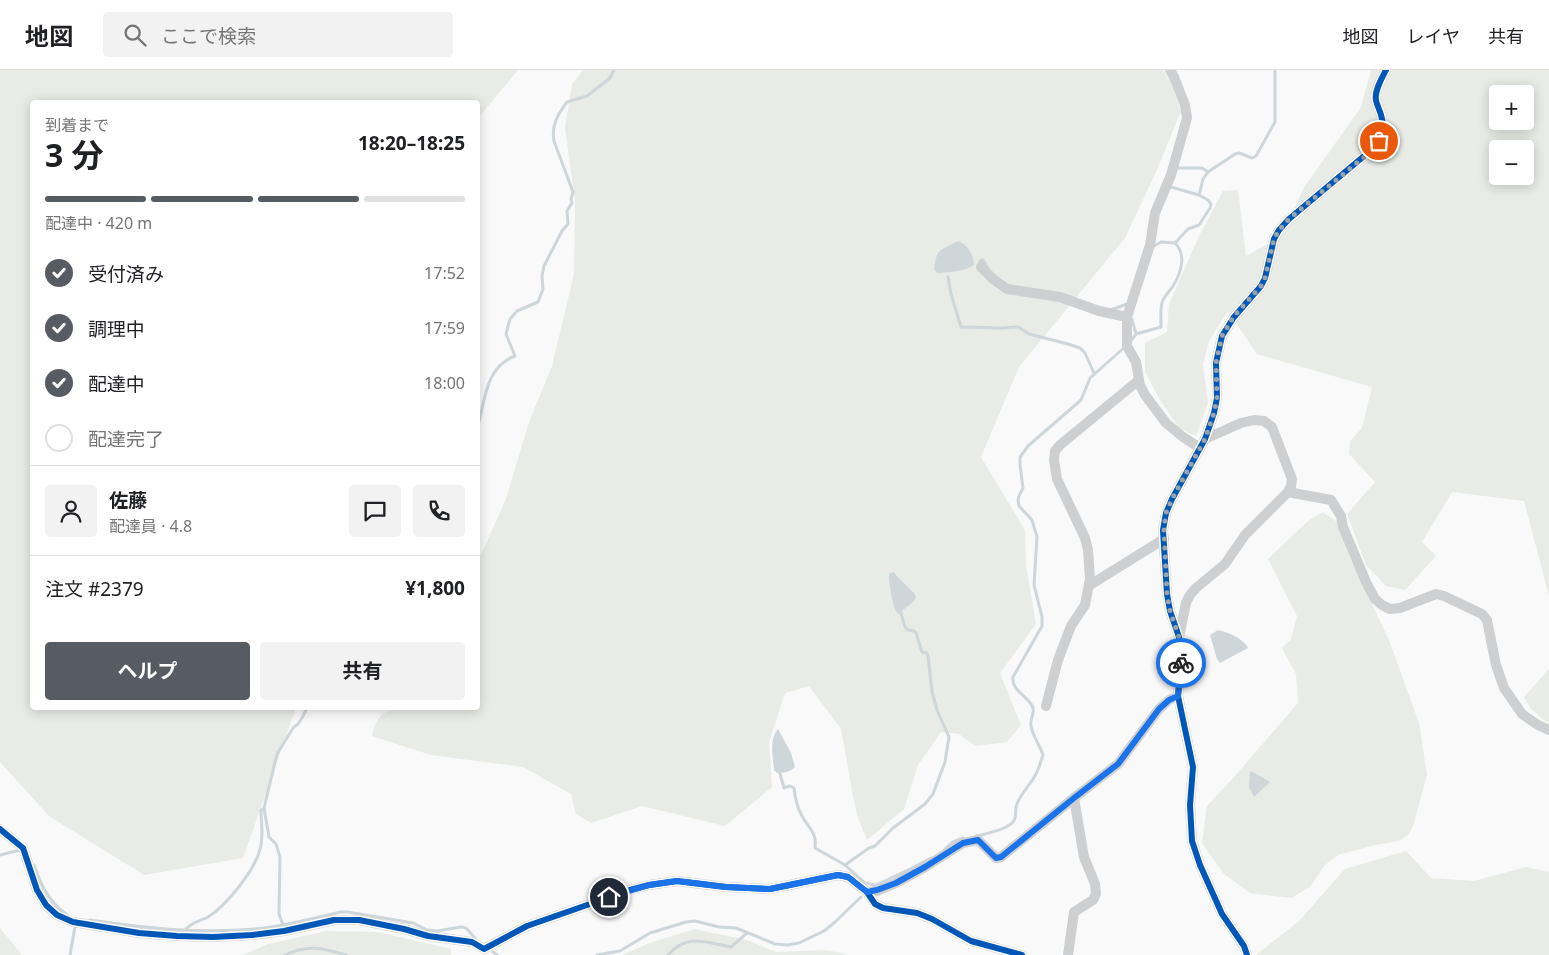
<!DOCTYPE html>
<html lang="ja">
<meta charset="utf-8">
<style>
body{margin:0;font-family:"Noto Sans","Noto Sans JP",sans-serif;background:#f2f2f2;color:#202124;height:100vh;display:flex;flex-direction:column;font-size:19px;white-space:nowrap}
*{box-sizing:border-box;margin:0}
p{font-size:16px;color:#757577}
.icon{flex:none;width:28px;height:28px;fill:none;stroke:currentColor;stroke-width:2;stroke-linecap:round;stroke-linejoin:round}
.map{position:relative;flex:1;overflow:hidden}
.details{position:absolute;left:30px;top:30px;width:450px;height:610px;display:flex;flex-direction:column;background:#fff;border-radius:5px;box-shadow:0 2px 12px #0003}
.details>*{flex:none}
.buttons{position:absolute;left:1489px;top:15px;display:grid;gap:10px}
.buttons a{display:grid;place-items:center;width:45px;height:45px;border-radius:5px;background:#fff;box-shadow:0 2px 12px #0003;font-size:25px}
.pin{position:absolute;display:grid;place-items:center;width:42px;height:42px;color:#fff;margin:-21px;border:2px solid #fff;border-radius:50%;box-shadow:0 1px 5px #0007}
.courier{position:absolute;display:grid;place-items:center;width:50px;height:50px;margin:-25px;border:4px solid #1a73e8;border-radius:50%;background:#fff;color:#222;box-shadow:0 1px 6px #0007}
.summary em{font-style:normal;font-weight:700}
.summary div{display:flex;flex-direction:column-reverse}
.summary{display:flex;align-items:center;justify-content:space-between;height:85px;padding:0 15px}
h1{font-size:32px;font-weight:700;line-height:38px}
.bar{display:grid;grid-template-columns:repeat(4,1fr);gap:8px 5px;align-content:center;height:60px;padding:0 15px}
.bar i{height:6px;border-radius:4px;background:#e0e0e0}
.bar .selected{background:#565c61}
.bar p{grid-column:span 4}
.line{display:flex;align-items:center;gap:12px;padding:0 15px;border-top:1px solid #e0e0e0}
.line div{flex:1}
.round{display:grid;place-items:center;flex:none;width:52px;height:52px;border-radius:5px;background:#f2f2f2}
ol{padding:0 15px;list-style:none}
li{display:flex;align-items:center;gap:15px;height:55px}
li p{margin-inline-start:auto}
li .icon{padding:5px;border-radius:50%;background:#565c61;color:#fff;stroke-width:4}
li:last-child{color:#757577}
li i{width:28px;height:28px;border:2px solid #e0e0e0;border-radius:50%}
.action{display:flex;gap:10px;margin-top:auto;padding:10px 15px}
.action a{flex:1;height:58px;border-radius:5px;background:#565c61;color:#fff;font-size:20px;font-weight:700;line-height:58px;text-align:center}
.action a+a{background:#f2f2f2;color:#202124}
header{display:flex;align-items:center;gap:30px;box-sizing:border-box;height:70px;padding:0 25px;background:#fff;border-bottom:1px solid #e0e0e0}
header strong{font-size:24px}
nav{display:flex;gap:28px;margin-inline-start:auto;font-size:18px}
.search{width:350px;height:45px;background:#f2f2f2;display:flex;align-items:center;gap:12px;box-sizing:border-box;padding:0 18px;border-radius:5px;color:#757577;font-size:19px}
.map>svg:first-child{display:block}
.green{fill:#e8ebe6;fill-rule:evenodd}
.water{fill:#ced6d9}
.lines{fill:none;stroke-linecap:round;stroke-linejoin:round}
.stream{stroke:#ced6d9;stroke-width:3}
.street{stroke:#cecfd0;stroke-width:10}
.cycleway-casing{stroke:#fff;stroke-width:9}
.cycleway{stroke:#0057b8;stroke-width:6}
.done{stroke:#99a4ac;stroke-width:5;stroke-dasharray:0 9}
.route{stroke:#1a73e8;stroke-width:6}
</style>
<header>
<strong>地図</strong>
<div class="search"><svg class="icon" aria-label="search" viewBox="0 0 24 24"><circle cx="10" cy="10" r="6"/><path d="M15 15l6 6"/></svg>ここで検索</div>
<nav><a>地図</a><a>レイヤ</a><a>共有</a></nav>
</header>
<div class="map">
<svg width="1549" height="885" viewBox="0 0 1549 885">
<rect width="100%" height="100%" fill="#f9f9f9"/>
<g class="green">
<polygon points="0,0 518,0 478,48 478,32 32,32 32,638 296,638 243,788 144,805 49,746 0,692"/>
<path d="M583 0H1163L1171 13 1181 41 1156 102 1125 168 1019 297 981 387 1025 460 1026 496 1036 554 1000 603 1021 655 1007 672 975 676 959 664 941 662 918 695 904 739 867 770 857 745 853 726 841 659 809 616 785 623 769 672 772 717 725 756 642 736 591 753 576 744 571 724 523 697 431 685 372 666C375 651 379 644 394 638H478V491L506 429 529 352 552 296 574 204 575 130 565 58 572 14Z"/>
<path d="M1371 0H1549V526L1524 431 1452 422 1422 472 1436 486 1405 520 1386 516 1366 495 1347 444 1375 412 1349 384 1350 371 1362 358 1372 317 1257 284 1228 241 1209 271 1203 294 1208 333 1196 366 1179 358 1160 330 1145 302V273L1167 262 1169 234 1199 166 1223 121 1238 120 1246 186 1282 166 1303 119 1361 37ZM1498 24H1525V51H1498ZM1498 79H1525V106H1498Z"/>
<polygon points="1323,442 1337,452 1350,488 1389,570 1419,653 1427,705 1413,756 1408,765 1399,771 1375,775 1338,785 1325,795 1310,817 1291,828 1250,823 1224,804 1202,773 1207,736 1234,707 1298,633 1296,604 1282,578 1291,569 1297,546 1268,489 1308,451"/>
<polygon points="1549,599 1549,654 1531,639 1524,627"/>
<polygon points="1406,781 1431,808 1474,811 1526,797 1549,802 1549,885 1256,885 1299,851 1345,799"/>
<polygon points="0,858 22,885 0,885"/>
<polygon points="694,859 747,870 776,882 827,880 848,885 622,885 647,874"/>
<polygon points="326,861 378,862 451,879 451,885 243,885 268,874"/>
</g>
<g class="water">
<path d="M958 171C967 174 974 185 974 195 965 202 948 202 937 203L934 199C937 178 939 181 958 171Z"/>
<path d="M893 502 914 523 916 527 913 532 898 544C892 538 889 513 889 504Z"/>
<path d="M1218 560C1228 562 1244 569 1248 578L1220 593 1217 589 1210 565Z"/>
<path d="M778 659 791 683 795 697C790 702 784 703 777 703L774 700C773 686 769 670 778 659Z"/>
<polygon points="1251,701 1270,712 1254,727 1249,717 1250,702"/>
</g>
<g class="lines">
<g class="stream">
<polyline points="1177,98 1202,98 1208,102"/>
<polyline points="1171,117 1199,125"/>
<polyline points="1154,176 1161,172 1175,173"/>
<polyline points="980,191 983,190 988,198"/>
<polyline points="948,207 951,224 961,257 1001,258 1018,257 1029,264 1068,274 1080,278 1085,283 1094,303"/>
<polyline points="1111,240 1127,234 1128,235"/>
<polyline points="1132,249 1136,264"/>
<path d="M1130 272 1136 264 1161 257C1161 249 1160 240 1162 233 1163 227 1170 221 1173 216 1181 203 1187 185 1175 173L1188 159 1199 155 1210 138 1211 134 1208 130 1199 125 1203 109 1208 102 1235 84 1239 83 1252 88 1256 86 1275 52V0"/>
<path d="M478 356C485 331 485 297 515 286L506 264 510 249 517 241 538 232 543 219 542 206 544 196 562 161 568 154 567 141 572 133 571 129 573 122 554 71C551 55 558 44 567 32L587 26 610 8 614 0"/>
<path d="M779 700 784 718 790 716 794 718C795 728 797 737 802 746 809 759 817 762 815 778L845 795 865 813 875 815"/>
<path d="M976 766C986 764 1006 760 1013 752 1018 746 1014 740 1017 734 1021 723 1031 714 1036 704 1039 698 1041 691 1043 685 1040 675 1033 667 1031 656 1029 649 1037 642 1031 634 1025 625 1011 619 1013 607L1042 556V547L1034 515 1037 467 1032 450 1019 436 1018 430 1019 426 1023 418 1020 395V387L1028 376 1081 330 1090 308 1126 276"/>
<polyline points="945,779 953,772 963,768"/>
<polyline points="0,785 20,780"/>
<path d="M34 795C41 815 49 832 67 845"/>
<polyline points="845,795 869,778 875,776 893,758 925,734 933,724 945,692 949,667 937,640 932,622 928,586 927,583 922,582 916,563 914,561 908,560 905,557 900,540"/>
<polyline points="874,816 912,798 931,788"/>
<path d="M90 850C144 858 200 864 255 859 283 857 313 848 341 842H348L413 853 427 860 437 861 461 857 466 858 475 868"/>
<polyline points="283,855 279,844 280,787 276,774 269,767 264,738 277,684 293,658 298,654 302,648 307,638"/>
<path d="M185 860C193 851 199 852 208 847 226 836 255 800 260 779 264 767 261 753 261 740L263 739"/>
<polyline points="493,882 497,885"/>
<polyline points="70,885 75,857"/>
<path d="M285 885C309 874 322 878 346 885"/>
<polyline points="597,885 620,881 650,863 686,852 695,851 719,857 736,858 775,874 788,875 799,873 824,861 835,852 861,827"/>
<path d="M668 885C688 863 705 872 731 877L747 863"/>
</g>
<g class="street">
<polyline points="981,197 993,209 1007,219 1060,227 1099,241 1127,247 1127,276 1136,292 1140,315 1145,325 1166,353 1183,367 1200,378"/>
<polyline points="1127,247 1150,175 1155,143 1171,105 1187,48 1185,35 1174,7 1170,0"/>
<polyline points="1288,422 1331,430 1341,446 1343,457 1366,512 1375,529 1382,535 1390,539 1400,538 1436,524 1444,526 1482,544 1487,550 1496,595 1504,618 1522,644 1538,655 1549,660"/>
<polyline points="1090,515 1164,469"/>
<polyline points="1179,567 1186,533 1190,525 1196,518 1225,494 1245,465 1288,422 1291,416 1292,409 1272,357 1264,351 1254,350 1241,353 1205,369"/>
<polyline points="1046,636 1058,590 1071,556 1085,535 1090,509 1088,480 1085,468 1057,409 1054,390 1055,381 1060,375 1139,310"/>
<polyline points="0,759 23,778 37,820 46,835 57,845 73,852 139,863 177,866 213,867 252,865 284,861 334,850 359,850 404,859 428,866 472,872 484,879 527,856 630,820 649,815 677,811 726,817 770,819 838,805 848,807 867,822 875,834 883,838 917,843 932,849 971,871 1022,885"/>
<polyline points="867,822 877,821 896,813 925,797 963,773 978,770 996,788 1001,787 1074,728 1118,694 1159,639 1169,630 1178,626"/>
<polyline points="1068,885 1074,842 1093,830 1096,824 1095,814 1084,787 1074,728"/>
<path d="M1247 885 1244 876 1222 844 1200 795 1192 771 1190 735 1193 697 1178 626 1181 593 1179 567 1170 541 1167 524 1163 460 1166 443 1172 429 1205 369 1214 343 1217 328 1216 293 1222 266 1234 247 1261 216 1265 208 1274 169 1279 160 1289 149 1370 81C1378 72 1385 62 1382 49 1381 42 1377 36 1376 30 1374 21 1382 8 1386 0"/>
</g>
<defs>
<g id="cycleway">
<polyline points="0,759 23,778 37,820 46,835 57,845 73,852 139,863 177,866 213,867 252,865 284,861 334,850 359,850 404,859 428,866 472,872 484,879 527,856 630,820 649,815 677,811 726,817 770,819 838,805 848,807 867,822 875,834 883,838 917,843 932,849 971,871 1022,885"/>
<path d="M1247 885 1244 876 1222 844 1200 795 1192 771 1190 735 1193 697 1178 626 1181 593 1179 567 1170 541 1167 524 1163 460 1166 443 1172 429 1205 369 1214 343 1217 328 1216 293 1222 266 1234 247 1261 216 1265 208 1274 169 1279 160 1289 149 1370 81C1378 72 1385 62 1382 49 1381 42 1377 36 1376 30 1374 21 1382 8 1386 0"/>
</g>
</defs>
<use href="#cycleway" class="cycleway-casing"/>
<use href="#cycleway" class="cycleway"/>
</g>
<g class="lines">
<polyline class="done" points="1181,593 1179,567 1170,541 1167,524 1164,460 1166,443 1172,429 1205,369 1214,343 1217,328 1216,293 1222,266 1234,246 1261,216 1265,208 1274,169 1279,160 1289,149 1370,82 1379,71"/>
<polyline class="route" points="609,827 649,815 677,811 726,817 770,819 838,805 848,807 867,822 877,820 896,813 925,797 963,773 978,770 996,788 1001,787 1074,728 1118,694 1159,639 1169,630 1178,626 1181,593"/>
</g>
</svg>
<div class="buttons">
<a>+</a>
<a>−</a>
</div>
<div class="pin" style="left:1379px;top:71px;background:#ea580c"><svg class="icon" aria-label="bag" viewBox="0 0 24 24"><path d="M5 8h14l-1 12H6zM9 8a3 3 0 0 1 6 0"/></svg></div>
<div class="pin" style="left:609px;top:827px;background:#1f2937"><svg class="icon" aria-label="home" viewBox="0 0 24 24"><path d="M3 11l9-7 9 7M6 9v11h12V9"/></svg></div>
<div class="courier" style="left:1181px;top:593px"><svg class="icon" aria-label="bike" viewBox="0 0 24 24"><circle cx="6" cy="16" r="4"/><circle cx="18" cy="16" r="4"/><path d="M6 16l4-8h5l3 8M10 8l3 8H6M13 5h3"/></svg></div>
<section class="details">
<div class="summary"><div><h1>3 分</h1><p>到着まで</p></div><em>18:20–18:25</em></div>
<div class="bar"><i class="selected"></i><i class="selected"></i><i class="selected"></i><i></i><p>配達中 · 420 m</p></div>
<ol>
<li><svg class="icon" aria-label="check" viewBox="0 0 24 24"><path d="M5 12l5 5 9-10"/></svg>受付済み<p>17:52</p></li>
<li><svg class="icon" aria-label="check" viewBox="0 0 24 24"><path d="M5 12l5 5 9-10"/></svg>調理中<p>17:59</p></li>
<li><svg class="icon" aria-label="check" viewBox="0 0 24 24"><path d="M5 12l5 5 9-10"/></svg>配達中<p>18:00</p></li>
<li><i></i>配達完了</li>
</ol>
<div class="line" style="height:90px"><a class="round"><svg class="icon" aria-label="person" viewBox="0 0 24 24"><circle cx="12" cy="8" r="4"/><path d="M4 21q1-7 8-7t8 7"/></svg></a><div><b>佐藤</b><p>配達員 · 4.8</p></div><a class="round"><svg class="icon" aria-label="chat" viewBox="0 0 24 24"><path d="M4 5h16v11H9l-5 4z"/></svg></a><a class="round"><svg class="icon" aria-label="phone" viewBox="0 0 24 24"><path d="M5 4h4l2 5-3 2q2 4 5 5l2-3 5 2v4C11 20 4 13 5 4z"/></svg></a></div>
<div class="line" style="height:65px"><div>注文 #2379</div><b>¥1,800</b></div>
<div class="action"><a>ヘルプ</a><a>共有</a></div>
</section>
</div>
